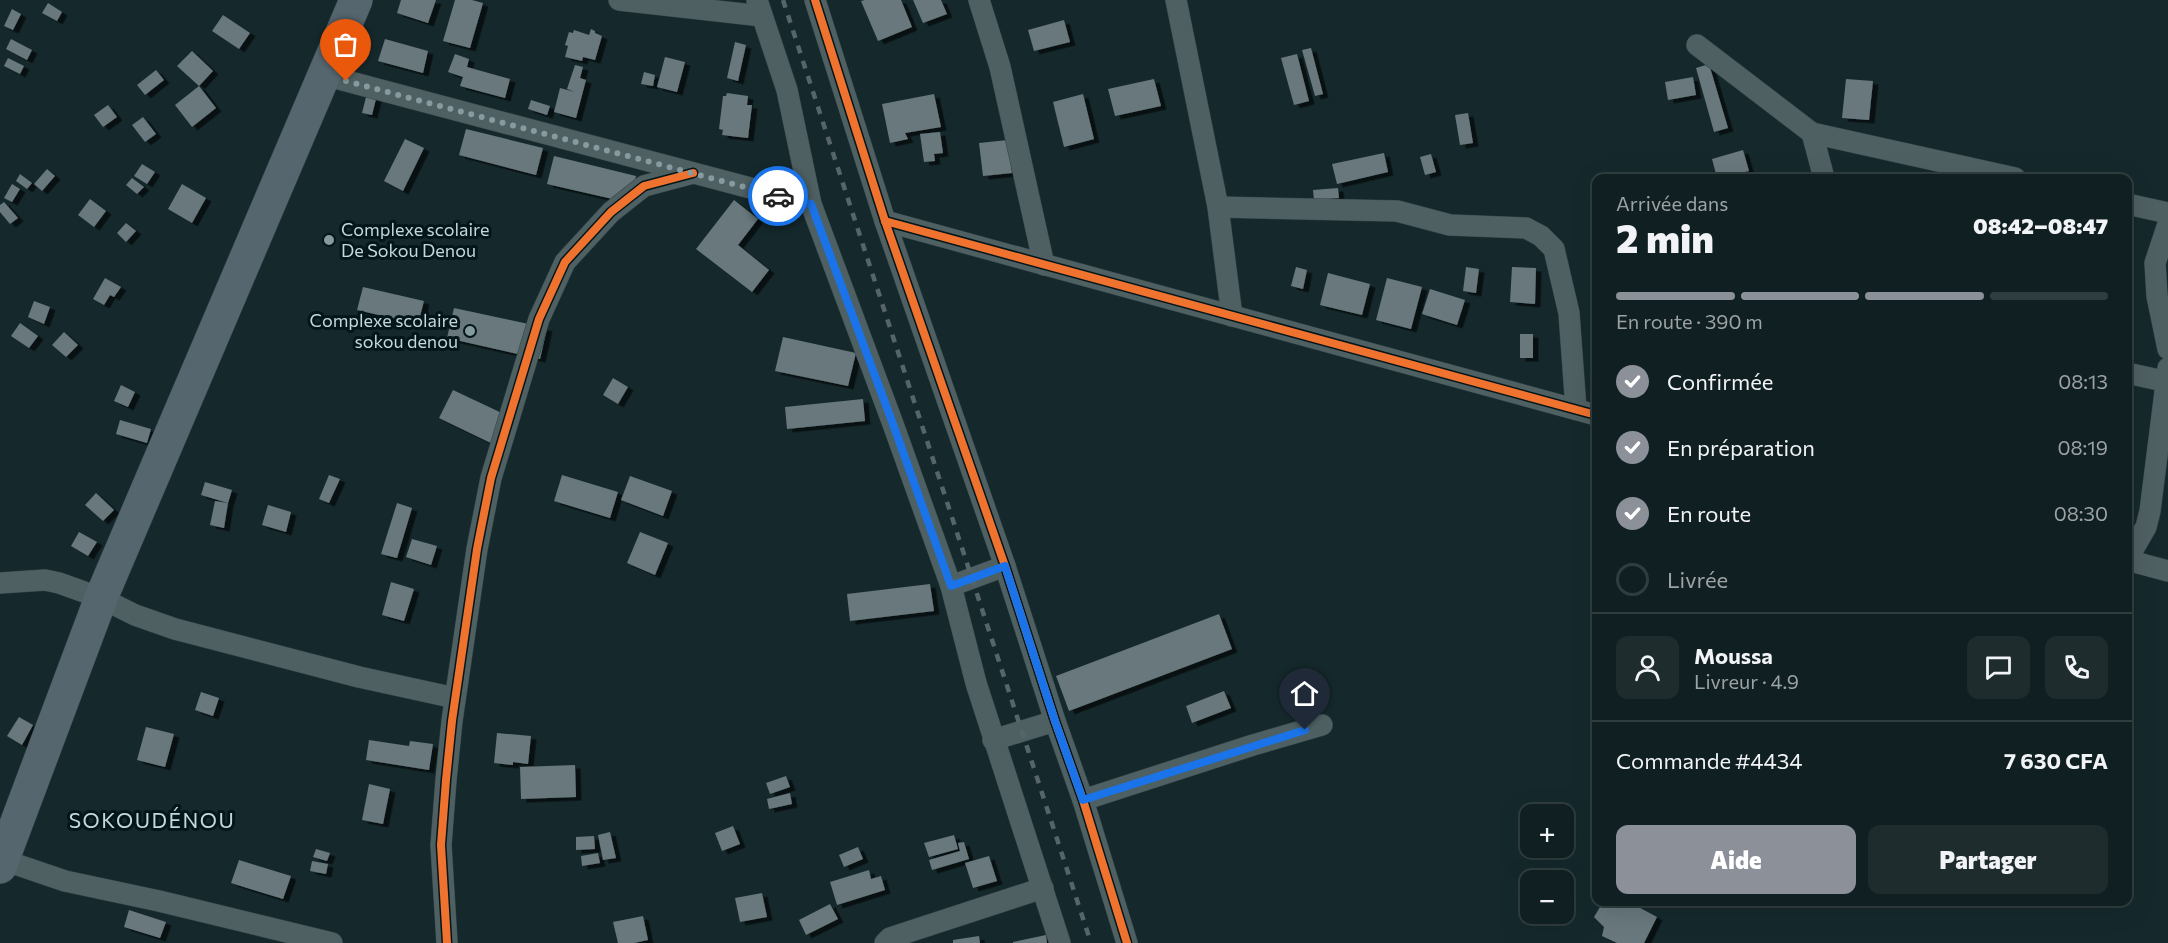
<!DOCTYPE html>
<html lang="fr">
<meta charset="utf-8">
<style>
body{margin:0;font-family:Commissioner,sans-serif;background:#1e2c2e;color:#f1f3f6;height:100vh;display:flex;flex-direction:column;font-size:22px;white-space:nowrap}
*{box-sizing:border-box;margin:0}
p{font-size:20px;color:#9ca2a5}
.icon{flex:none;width:33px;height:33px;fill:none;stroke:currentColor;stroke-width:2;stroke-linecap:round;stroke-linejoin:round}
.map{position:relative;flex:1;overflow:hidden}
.panel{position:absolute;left:1592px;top:174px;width:540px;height:732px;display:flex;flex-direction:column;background:#101f21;border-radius:12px;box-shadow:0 6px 24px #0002,0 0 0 2px #303d3f}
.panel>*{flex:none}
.controls{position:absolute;left:1520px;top:804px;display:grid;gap:12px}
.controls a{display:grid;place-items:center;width:54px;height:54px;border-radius:12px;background:#101f21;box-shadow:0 6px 24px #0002,0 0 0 2px #303d3f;font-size:30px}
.pin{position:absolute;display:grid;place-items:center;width:51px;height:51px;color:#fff;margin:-62px -26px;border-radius:50% 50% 50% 0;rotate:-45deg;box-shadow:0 0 6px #0007}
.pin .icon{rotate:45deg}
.courier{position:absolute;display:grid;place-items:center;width:60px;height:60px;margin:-30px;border:4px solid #1a73e8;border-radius:50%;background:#fff;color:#222;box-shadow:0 2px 8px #0007}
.headline em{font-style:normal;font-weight:800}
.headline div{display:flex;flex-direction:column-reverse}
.headline{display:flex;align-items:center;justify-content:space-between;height:102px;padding:0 24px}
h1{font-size:39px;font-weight:800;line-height:45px}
.bar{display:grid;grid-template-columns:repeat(4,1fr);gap:9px 6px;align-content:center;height:72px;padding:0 24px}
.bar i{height:8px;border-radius:4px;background:#303d3f}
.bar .current{background:#8c9099}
.bar p{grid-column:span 4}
.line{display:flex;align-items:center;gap:15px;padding:0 24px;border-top:2px solid #303d3f}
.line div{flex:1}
.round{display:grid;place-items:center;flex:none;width:63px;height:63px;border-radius:12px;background:#1e2c2e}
ol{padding:0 24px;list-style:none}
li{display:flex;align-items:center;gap:18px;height:66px}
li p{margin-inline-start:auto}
li .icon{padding:6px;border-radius:50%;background:#8c9099;color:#fff;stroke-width:4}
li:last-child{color:#9ca2a5}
li i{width:33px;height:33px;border:3px solid #303d3f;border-radius:50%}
.primary-button{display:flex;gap:12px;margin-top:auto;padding:12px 24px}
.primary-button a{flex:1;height:69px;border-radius:12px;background:#8c9099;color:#fff;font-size:24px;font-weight:800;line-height:69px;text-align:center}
.primary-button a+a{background:#1e2c2e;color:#f1f3f6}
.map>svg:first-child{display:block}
.building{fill:#67787d;filter:url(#shadow)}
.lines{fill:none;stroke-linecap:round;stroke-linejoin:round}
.minor-casing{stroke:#354548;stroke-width:22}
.primary-casing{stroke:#354548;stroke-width:34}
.minor{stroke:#4f6063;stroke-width:21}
.primary{stroke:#56666f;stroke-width:33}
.rail{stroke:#566568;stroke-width:4.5;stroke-dasharray:8 8;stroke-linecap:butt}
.cycleway-casing{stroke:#041619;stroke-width:11}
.cycleway{stroke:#ef722f;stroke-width:8}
.done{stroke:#859b9f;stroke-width:6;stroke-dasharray:0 10.8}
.route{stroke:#1a73e8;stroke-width:8}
.poi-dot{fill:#859b9f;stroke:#041619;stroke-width:2}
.labels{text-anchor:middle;stroke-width:6;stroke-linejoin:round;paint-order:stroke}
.poi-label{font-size:18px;fill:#c1d8dd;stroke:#041619;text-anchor:start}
.quarter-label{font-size:21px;letter-spacing:1.5px;fill:#c1d8dd;stroke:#041619}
</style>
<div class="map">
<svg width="2168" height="943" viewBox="0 0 2168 943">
<defs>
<filter id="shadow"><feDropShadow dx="5.5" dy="3.5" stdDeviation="0" flood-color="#0009"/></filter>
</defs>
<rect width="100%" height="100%" fill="#15292c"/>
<g class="building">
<polygon points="401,0 436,0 428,23 397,13"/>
<polygon points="455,0 472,0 483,3 470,48 443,41"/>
<polygon points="865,0 901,0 912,27 878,41 861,1"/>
<polygon points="913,0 941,0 947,14 923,23"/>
<polygon points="48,3 62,12 57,21 42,13"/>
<polygon points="12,9 21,14 13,30 4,26"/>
<polygon points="223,15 250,33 239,49 212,31"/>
<polygon points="1064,20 1070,42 1034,51 1028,30"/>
<polygon points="591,29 595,31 595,33 602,36 595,60 583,57 582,61 565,57 568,46 565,45 569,32 573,33 574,30 589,35"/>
<polygon points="11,39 32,50 27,60 6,49"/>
<polygon points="385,39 428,51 423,73 378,61"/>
<polygon points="735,42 746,45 738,81 727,78"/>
<polygon points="1311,48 1323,94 1315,96 1302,50"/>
<polygon points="192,51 213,71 199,86 177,66"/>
<polygon points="455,54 469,59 467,67 510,79 505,98 460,86 463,77 448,72"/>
<polygon points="1297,54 1309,101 1294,105 1281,58"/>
<polygon points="665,57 685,62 677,92 657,87"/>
<polygon points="8,58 24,66 20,74 4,66"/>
<polygon points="1709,64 1728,128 1714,132 1696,68"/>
<polygon points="575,65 583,67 580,78 586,80 576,118 554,112 560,88 575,92 567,89"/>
<polygon points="156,70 164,80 145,95 137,85"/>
<polygon points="644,72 655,75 653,86 641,84"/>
<polygon points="1693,77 1696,95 1668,100 1665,82"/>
<polygon points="1154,79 1161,106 1115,116 1108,89"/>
<polygon points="1846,79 1873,81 1869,120 1842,118"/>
<polygon points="199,86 216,108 192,127 175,105"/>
<polygon points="368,89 378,91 372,115 362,113"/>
<polygon points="727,93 748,96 747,105 752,105 748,138 722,135 723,130 719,129 723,96 726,96"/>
<polygon points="934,94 941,127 905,133 908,139 890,143 882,104"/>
<polygon points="1083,94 1094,139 1064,147 1053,102"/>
<polygon points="531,100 550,106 547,115 528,109"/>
<polygon points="108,105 117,117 103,127 94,115"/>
<polygon points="1468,113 1473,143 1460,145 1455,115"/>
<polygon points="143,117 156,134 145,142 132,125"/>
<polygon points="466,129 543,148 536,175 459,155"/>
<polygon points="940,132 943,153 934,154 935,161 924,162 920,134"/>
<polygon points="405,139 424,148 403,191 384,181"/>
<polygon points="1008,140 1012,173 983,176 979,143"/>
<polygon points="1743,150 1749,171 1717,178 1712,159"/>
<polygon points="1384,153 1388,172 1337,184 1332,164"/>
<polygon points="1431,154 1436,172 1425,175 1420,157"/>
<polygon points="554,156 636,176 630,203 547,184"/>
<polygon points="142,164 155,172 147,184 134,176"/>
<polygon points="47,169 55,176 42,191 34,184"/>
<polygon points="20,174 32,183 27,189 16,181"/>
<polygon points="132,178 144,187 137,194 126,185"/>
<polygon points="12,184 20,189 12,202 4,198"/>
<polygon points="182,184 206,198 192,223 168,209"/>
<polygon points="1338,188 1339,198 1314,200 1313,190"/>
<polygon points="90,199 106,211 94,227 78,215"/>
<polygon points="734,200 758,219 738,245 769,270 752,292 696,249"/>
<polygon points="4,202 18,218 10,224 0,212 0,205"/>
<polygon points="126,223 136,231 126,242 117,233"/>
<polygon points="1296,267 1307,270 1303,289 1291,286"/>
<polygon points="1466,267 1479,269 1476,293 1463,291"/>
<polygon points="1512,267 1536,268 1535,304 1510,302"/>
<polygon points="1328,273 1370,284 1362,315 1320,305"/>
<polygon points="105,278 121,287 114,297 110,295 104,305 93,299"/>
<polygon points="1387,278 1422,287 1411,329 1376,320"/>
<polygon points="363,287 424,301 418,324 357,310"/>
<polygon points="1430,289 1465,300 1457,325 1422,314"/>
<polygon points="34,301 50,307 44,324 28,317"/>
<polygon points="454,308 547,328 540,359 447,338"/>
<polygon points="20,323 38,336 29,348 11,336"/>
<polygon points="64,332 78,345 66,357 52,345"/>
<rect x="1520" y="334" width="13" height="24"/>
<polygon points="783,337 856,353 848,386 775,371"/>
<polygon points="613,378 628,387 618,404 603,395"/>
<polygon points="121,385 135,392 128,407 114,401"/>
<polygon points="453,390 506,415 493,444 439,418"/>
<polygon points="863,399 865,421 787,429 785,407"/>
<polygon points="120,420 151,429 147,443 116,434"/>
<polygon points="329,475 340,479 329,503 319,499"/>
<polygon points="562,475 618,492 610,518 554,501"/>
<polygon points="630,476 672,491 663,516 621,500"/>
<polygon points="205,482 232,490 228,503 201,495"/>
<polygon points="96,493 114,510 103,521 85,505"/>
<polygon points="215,501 228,503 224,528 210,525"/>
<polygon points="397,503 412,508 397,558 381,554"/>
<polygon points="268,505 291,512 286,532 262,525"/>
<polygon points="79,532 97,542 88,556 71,546"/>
<polygon points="640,532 668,543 655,575 627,563"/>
<polygon points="412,539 437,546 431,565 406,557"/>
<polygon points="391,582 414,589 404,621 382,615"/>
<polygon points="930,584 934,611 850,621 847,594"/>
<polygon points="1219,614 1232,649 1069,711 1056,676"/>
<polygon points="1224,691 1231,708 1192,723 1186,706"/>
<polygon points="201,692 219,698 213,716 195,710"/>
<polygon points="19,717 33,725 22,745 7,736"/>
<polygon points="146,727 174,734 165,767 137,760"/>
<polygon points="497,733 531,736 528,764 513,762 513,765 494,763"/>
<polygon points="369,740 409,746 410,741 433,744 429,770 366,760"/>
<polygon points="575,765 576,797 521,799 520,767"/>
<polygon points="786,776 790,787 770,794 766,783"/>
<polygon points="369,784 390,789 383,824 362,820"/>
<polygon points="790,793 792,804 769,809 767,799"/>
<polygon points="733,826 740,844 722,851 715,833"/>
<polygon points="610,832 616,858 603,860 598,835"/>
<polygon points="954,835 958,849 929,857 924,843"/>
<polygon points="594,836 595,849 576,850 576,837"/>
<polygon points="964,842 969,859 932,870 929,860 960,851 958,843"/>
<polygon points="858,847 863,859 844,867 839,855"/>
<polygon points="316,849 330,853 327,861 313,857"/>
<polygon points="598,853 600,863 582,866 581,856"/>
<polygon points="989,856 997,881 973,888 965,863"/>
<polygon points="239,860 291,876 283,899 231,883"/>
<polygon points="312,861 328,864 326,874 310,871"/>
<polygon points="869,870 871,879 881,876 885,890 837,905 830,882"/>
<polygon points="762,893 767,917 740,922 735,898"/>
<polygon points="1603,902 1614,904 1615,902 1629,902 1657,917 1644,943 1617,943 1602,936 1604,927 1594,917"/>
<polygon points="830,904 838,919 806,935 799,920"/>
<polygon points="129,910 166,922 160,938 124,927"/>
<polygon points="643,916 648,940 634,943 618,943 613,922"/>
<polygon points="1046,935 1047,943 1013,943 1013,942"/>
<polygon points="979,936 980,943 953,943 953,940"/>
</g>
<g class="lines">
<defs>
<g id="minor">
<polyline points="619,0 762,16"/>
<polyline points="757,0 787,90 811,204 893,424 951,586 976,683 1060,943"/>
<polyline points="815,0 885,221 1005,566 1055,721 1083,800 1127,943"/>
<polyline points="979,0 1000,67 1044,265"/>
<polyline points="1176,0 1218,207 1232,316"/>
<polyline points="1697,45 1812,133 1824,178"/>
<polyline points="324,75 811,204"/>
<polyline points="1812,133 2015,178"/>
<polyline points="2127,204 2168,213"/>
<polyline points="1218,207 1397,211 1450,225 1526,228 1541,236 1554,249 1569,313 1576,409"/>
<polyline points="885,221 1596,415"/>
<polyline points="2168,224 2155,263 2157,296 2168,349"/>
<polyline points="2127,373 2168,382"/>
<polyline points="2127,560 2146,527 2150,511 2168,368"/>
<polyline points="2127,560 2168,571"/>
<polyline points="0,583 45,580 59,583 101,598 135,615 175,629 359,677 455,698"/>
<polyline points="951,586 1005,566"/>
<polyline points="993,740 1055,721"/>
<polyline points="1083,800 1253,745 1322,725"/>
<polyline points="3,860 65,881 159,901 332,943"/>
<polyline points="447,943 441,845 446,780 452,721 477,549 491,478 539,319 565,262 611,212 644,186 693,173"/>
<polyline points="885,943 890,938 1043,888"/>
</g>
<polyline id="primary" points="0,867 101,598 356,0"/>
</defs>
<use href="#minor" class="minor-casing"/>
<use href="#primary" class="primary-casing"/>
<use href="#minor" class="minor"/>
<use href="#primary" class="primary"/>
<polyline class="rail" points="783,0 1091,943"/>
<defs>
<g id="cycleway">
<polyline points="815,0 885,221 1005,566 1055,721 1083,800 1127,943"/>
<polyline points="885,221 1596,415"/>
<polyline points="447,943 441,845 446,780 452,721 477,549 491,478 539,319 565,262 611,212 644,186 693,173"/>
</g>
</defs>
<use href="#cycleway" class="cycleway-casing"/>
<use href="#cycleway" class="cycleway"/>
</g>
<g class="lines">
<polyline class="done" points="346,81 778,196"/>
<polyline class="route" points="778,196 811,204 893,424 951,586 1005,566 1055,721 1083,800 1305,730"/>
</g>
<g class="poi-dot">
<circle cx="329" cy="240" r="6"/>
<circle cx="470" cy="331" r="6"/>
</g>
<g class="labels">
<g class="poi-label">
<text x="341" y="236">Complexe scolaire<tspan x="341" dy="21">De Sokou Denou</tspan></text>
<text x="458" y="327" text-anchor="end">Complexe scolaire<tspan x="458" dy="21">sokou denou</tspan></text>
</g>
<g class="quarter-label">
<text x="152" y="828">SOKOUDÉNOU</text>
</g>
</g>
</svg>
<div class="controls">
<a>+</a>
<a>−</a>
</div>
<div class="pin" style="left:346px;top:81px;background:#ea580c"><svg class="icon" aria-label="bag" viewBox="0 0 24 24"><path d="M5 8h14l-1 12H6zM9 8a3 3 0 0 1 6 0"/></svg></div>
<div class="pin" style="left:1305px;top:730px;background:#1f2937"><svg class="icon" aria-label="home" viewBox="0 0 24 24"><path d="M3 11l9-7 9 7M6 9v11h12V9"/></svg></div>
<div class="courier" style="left:778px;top:196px"><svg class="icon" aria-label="car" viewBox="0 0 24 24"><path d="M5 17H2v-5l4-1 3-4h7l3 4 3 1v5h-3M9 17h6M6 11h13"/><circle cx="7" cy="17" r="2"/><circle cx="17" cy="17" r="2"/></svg></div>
<section class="panel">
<div class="headline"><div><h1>2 min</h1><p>Arrivée dans</p></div><em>08:42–08:47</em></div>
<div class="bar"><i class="current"></i><i class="current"></i><i class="current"></i><i></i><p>En route · 390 m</p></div>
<ol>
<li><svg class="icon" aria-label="check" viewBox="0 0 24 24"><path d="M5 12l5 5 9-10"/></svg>Confirmée<p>08:13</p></li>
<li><svg class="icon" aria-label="check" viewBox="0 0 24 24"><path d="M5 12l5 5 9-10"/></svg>En préparation<p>08:19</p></li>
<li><svg class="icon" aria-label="check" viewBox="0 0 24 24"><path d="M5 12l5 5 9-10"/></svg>En route<p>08:30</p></li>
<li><i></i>Livrée</li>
</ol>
<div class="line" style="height:108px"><a class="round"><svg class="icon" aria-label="person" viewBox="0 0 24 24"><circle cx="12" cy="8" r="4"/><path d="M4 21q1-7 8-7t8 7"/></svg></a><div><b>Moussa</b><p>Livreur · 4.9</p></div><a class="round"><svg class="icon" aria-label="chat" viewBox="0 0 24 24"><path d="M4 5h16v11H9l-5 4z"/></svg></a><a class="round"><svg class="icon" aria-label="phone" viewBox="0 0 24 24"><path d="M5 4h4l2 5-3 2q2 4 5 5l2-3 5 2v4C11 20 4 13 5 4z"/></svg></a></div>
<div class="line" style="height:78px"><div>Commande #4434</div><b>7 630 CFA</b></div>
<div class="primary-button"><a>Aide</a><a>Partager</a></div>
</section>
</div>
